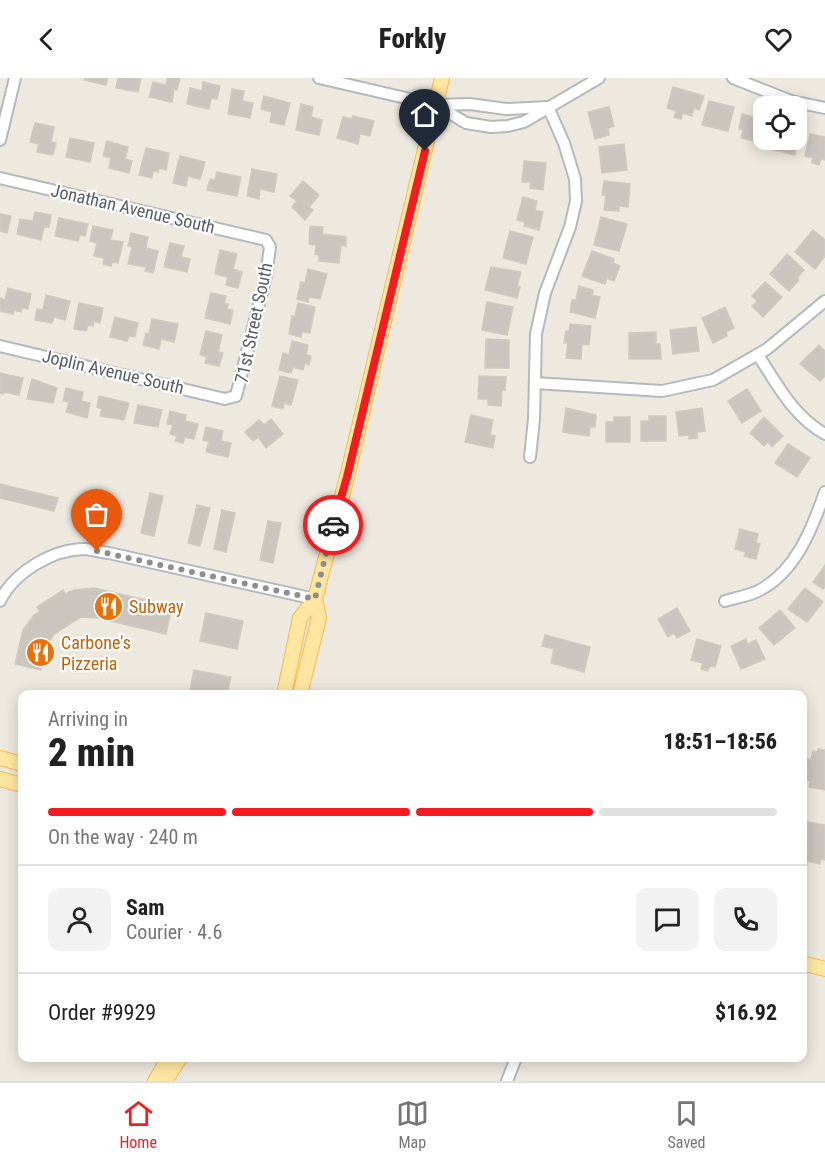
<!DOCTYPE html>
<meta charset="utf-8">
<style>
body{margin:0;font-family:"Roboto Condensed",sans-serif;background:#f2f2f2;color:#222;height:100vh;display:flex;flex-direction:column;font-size:22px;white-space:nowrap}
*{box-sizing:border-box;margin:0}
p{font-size:20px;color:#767676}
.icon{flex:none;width:33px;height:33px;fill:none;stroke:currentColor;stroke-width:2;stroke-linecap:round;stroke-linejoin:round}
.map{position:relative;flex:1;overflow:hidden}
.drawer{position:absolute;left:18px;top:612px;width:789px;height:372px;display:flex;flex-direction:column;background:#fff;border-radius:12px;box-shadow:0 3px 15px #0003}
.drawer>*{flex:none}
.fabs{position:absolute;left:753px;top:18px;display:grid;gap:12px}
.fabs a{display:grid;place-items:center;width:54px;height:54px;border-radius:12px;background:#fff;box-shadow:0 3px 15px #0003;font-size:30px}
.pin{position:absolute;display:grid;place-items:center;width:51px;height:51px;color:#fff;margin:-62px -26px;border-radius:50% 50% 50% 0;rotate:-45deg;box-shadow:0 0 6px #0007}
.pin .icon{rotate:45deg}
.courier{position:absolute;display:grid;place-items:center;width:60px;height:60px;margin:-30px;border:4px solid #f71b21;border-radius:50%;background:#fff;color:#222;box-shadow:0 2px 8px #0007}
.overview em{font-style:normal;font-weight:800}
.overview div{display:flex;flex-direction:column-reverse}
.overview{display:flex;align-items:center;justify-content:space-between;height:102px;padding:0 30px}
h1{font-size:39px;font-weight:800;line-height:45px}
.bar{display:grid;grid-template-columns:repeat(4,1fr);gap:9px 6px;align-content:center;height:72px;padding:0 30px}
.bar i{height:8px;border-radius:4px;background:#e0e0e0}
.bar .selected{background:#f71b21}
.bar p{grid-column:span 4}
.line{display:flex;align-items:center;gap:15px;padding:0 30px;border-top:2px solid #e0e0e0}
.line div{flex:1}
.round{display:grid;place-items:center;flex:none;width:63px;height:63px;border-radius:12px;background:#f2f2f2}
header{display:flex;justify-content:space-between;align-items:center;height:78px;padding:0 30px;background:#fff;font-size:27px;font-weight:800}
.dock{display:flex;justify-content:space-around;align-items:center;height:84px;border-top:2px solid #e0e0e0;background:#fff;font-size:16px;color:#767676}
.dock a{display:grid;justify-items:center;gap:3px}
.dock .selected{color:#f71b21}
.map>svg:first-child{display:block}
.building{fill:#cac5be;stroke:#d2c9bd;stroke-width:1.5}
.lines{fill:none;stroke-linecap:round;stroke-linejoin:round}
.minor-casing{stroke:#b5b9be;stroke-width:14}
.major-casing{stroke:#fdb849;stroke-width:16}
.minor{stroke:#fff;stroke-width:10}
.major{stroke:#ffe7a2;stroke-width:14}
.done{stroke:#8c8f8e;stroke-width:6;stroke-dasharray:0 10.8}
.route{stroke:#f71b21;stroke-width:8}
.labels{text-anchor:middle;stroke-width:4.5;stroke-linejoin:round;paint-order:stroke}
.street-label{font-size:18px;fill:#585e62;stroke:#fff}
.food-label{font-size:18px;fill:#c56008;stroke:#fff;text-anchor:start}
</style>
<header><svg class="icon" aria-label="back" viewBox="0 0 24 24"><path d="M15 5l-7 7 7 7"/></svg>Forkly<svg class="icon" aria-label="heart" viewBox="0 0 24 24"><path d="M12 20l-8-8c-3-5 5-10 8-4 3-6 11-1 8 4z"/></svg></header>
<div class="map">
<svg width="825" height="1003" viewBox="0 0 825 1003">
<rect width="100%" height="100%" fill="#ede9df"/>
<g class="building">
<polygon points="85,0 108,0 106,7 84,2"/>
<polygon points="118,0 141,0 138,14 116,10"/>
<polygon points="167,0 180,0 177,12 174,11 172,24 149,19 153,4 166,7"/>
<polygon points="203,4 220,8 217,21 211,20 209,31 187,26 190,10 202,13"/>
<polygon points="673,9 704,18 699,32 694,30 692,38 683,35 681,41 674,39 676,33 667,30"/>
<polygon points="232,11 244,13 242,23 253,25 250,40 228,36"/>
<polygon points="264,18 290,25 284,47 270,44 272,34 261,31"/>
<polygon points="709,23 734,29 728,53 702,47"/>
<polygon points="301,26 313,29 311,39 322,42 319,57 296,52"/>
<polygon points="609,29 614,48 608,50 609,57 595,61 588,34"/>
<polygon points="742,36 756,40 757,37 764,39 762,65 741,60 743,52 739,51"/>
<polygon points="353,38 374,43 370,58 360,56 358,66 337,60 343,39 352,41"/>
<polygon points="35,45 54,49 51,64 56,65 53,77 37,74 39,66 30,64"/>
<polygon points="796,50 801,52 795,77 769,71 772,62 796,62"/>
<polygon points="810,56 825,59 825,82 821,81 819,87 812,85 813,80 805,78"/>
<polygon points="70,60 94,65 90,84 66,79"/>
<polygon points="107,63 128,69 125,81 132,83 129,95 109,90 111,80 103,78"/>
<polygon points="624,66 627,92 602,95 599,69"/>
<polygon points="146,70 169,75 166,92 159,90 158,94 153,93 152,100 139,97"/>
<polygon points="180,78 205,84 200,101 188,98 186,108 173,105"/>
<polygon points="524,83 546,85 543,112 530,110 531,104 522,104"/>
<polygon points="252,91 277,96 274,114 260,111 259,121 247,118"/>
<polygon points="217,94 241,99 237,118 207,112 210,101 215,102"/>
<polygon points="303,103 319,117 309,129 313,132 305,142 292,129 297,123 290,118"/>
<polygon points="604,103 630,106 628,129 619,128 619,133 604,132 606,117 602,117"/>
<polygon points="523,119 537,123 535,132 543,134 539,152 524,148 525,144 517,142"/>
<polygon points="35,134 51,137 49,149 44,149 41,162 17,156 20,141 33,143"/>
<polygon points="0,136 11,138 7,155 0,153"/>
<polygon points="601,139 627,146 619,173 594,167"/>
<polygon points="59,140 88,146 85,158 80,157 78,163 55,158"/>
<polygon points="93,148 113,152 110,162 123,164 118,185 112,184 111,188 103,186 104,180 94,178 97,165 90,163"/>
<polygon points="310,148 323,149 322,156 346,159 346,168 341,167 339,185 319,183 319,177 315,176 316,167 309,166"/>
<polygon points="813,152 825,162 825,178 815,191 795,174"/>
<polygon points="510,153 533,159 526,186 503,180"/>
<polygon points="131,155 148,159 146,170 158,173 153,195 145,193 146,189 128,186 132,169 128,168"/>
<polygon points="170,165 184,168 181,179 190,181 187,194 164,189"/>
<polygon points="220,172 237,176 233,191 242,194 238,210 226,207 228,199 215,196"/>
<polygon points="592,173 614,181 613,185 620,188 614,203 607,200 605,206 582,198"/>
<polygon points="787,176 804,192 797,200 799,202 789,213 770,196"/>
<polygon points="491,189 521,194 517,208 520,209 517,220 485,212"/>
<polygon points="308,191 327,196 320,221 309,219 308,224 297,221 301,204 305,205"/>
<polygon points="765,204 782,219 763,239 752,228 757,223 752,218"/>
<polygon points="579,208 593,212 592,217 600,219 595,240 570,234 572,222 576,222"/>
<polygon points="8,210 31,216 28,231 22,230 21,234 14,232 13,236 0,233 0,220 5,222"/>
<polygon points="211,215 226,218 224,225 228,226 227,231 233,232 230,246 205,240"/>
<polygon points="46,217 70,223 65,242 54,239 52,245 35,242 37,231 43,232"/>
<polygon points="487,224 513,229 507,257 482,252"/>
<polygon points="79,225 103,230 100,245 94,243 93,248 88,247 86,253 74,251"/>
<polygon points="298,225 315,229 310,255 302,254 301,259 289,256 292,238 295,238"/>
<polygon points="725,229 734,250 726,254 727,258 713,265 702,240"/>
<polygon points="115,239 138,245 135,259 129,258 127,263 110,259"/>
<polygon points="152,241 178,246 174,264 161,261 159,271 143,267 146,255 149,256"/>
<polygon points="570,246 591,248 589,267 582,266 581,281 566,280 568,265 564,265 566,253 569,253"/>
<polygon points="696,249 699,273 673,276 670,252"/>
<polygon points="206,253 222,257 218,274 223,275 219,288 205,285 207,279 200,277"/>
<polygon points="656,254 656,266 660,266 661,281 629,281 629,255"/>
<polygon points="486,261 509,262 509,290 485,290"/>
<polygon points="292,263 308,267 306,277 311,278 309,287 305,285 303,292 293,289 291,295 279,292 283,275 289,277"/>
<polygon points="819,267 825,273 825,298 820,303 800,286"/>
<polygon points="0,295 23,300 19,317 4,314 3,316 0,315"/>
<polygon points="280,298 298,302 291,327 284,325 283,331 272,328"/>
<polygon points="479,298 506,299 505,312 502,312 501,328 488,327 488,321 478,321"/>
<polygon points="32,301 57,310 53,325 27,321"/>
<polygon points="66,310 83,314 81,323 90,325 87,340 66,334 69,324 63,323"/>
<polygon points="747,311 761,333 742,345 728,323"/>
<polygon points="99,318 129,325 124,342 100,338 102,331 97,329"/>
<polygon points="138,327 162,332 158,349 134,345"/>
<polygon points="566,330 596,337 595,349 590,349 589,358 563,354"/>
<polygon points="702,330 705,353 697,354 697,360 689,361 689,357 679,358 676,334"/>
<polygon points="170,333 186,337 185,343 198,346 194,361 185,359 183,365 175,363 177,358 170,356 173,347 167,346"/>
<polygon points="471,337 493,342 490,357 495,358 493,370 465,364"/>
<polygon points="649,338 666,338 666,363 641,363 641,343 649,343"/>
<polygon points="614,339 630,339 630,364 606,364 606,344 614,344"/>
<polygon points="764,339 783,358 772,369 768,364 764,368 750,355"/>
<polygon points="271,341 283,356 266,370 258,359 253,363 245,354 259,342 264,347"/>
<polygon points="206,349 223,353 221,363 231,365 228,379 206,374 209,364 203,362"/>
<polygon points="788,366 810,380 797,399 775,385"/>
<polygon points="0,406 58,420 54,433 0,420"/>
<polygon points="150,415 163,418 154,458 141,455"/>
<polygon points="197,427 210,430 200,468 188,465"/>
<polygon points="222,432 235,435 226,474 214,471"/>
<polygon points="268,443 281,445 273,485 260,482"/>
<polygon points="740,451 758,456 756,465 760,466 756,481 744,478 746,474 735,471"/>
<polygon points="825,487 825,509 823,511 813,504"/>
<polygon points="94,510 172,528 166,556 98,540 81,539 54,556 47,567 41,592 15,586 23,552 34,537 40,533 37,529 63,512 65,516 74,512"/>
<polygon points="805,510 823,524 807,544 788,531"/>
<polygon points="677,530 690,553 677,560 674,555 668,559 658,541"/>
<polygon points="780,532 795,550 774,567 759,550"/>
<polygon points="206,535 243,543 237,571 200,563"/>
<polygon points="545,557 590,569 584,594 551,585 554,571 542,568"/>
<polygon points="697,561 721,568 715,589 710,588 708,593 701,591 703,585 691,582"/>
<polygon points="746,561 747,566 756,562 765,581 741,591 731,568"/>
<polygon points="194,592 231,599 227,616 207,616 190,613"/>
<polygon points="818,671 825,672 825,712 809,709 810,703 806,702 808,694 804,694 807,681 811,682 813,673 817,674"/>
<polygon points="802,743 825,747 825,782 821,781 820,786 802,782"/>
</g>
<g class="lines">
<defs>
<g id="minor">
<polyline points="319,0 436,27 470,26 506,31 548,29"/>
<polyline points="733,0 791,23 825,30"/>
<polyline points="436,27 466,45 491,49 508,48 524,44 599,0"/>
<polyline points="0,62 15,0"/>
<polyline points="0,100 266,162 270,169 266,198 236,318 225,321 0,268"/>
<path d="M758 277C777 306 793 338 825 356"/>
<polyline points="535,305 662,313 713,302 767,271 825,223"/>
<polyline points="530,379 534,341 536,256 545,215 570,149 576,123 575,101 564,65 548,29"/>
<path d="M0 523C14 494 53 471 85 471 93 472 101 474 109 475L315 521"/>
<path d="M725 523C735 520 746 518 756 514 795 496 812 451 825 414"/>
<polyline points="507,1003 516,980"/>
</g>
<g id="major">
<polyline points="284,616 300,540 315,521 347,399 442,0"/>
<polyline points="300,616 319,540 315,521"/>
<polyline points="0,680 22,686"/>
<polyline points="0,701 22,707"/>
<polyline points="802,885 825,891"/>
<polyline points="155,1003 169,980"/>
<polyline points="165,1003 180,980"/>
</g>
</defs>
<use href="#minor" class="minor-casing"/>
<use href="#major" class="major-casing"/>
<use href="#minor" class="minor"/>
<use href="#major" class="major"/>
</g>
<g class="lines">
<polyline class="done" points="97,473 315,521 333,447"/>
<polyline class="route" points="333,447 347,399 425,73"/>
</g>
<defs>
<symbol id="restaurant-disc" viewBox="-11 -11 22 22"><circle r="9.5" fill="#e8710a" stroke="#fff"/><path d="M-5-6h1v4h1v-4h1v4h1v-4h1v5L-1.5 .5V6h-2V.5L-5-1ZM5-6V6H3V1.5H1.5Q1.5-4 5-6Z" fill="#fff"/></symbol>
</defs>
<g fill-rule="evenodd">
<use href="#restaurant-disc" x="92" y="512" width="33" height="33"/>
<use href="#restaurant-disc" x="24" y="558" width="33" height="33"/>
</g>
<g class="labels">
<g class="street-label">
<text transform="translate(133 131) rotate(13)" y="6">Jonathan Avenue South</text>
<text transform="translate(254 245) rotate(-78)" y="6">71st Street South</text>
<text transform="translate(113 294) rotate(13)" y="6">Joplin Avenue South</text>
</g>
<g class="food-label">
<text x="129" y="535">Subway</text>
<text x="61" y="571">Carbone's<tspan x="61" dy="21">Pizzeria</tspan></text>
</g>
</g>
</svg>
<div class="fabs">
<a><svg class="icon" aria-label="locate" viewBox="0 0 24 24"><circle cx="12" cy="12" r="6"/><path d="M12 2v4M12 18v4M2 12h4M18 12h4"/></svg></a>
</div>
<div class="pin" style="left:97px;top:473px;background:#ea580c"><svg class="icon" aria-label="bag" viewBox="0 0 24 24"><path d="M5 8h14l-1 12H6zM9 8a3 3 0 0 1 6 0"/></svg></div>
<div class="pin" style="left:425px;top:73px;background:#1f2937"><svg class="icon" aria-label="home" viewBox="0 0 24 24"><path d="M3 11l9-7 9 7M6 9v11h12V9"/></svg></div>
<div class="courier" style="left:333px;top:447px"><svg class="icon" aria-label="car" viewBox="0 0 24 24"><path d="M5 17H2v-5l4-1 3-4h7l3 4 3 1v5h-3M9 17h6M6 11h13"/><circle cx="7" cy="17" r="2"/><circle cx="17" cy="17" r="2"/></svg></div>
<section class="drawer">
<div class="overview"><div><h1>2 min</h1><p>Arriving in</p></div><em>18:51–18:56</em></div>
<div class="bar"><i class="selected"></i><i class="selected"></i><i class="selected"></i><i></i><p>On the way · 240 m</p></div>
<div class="line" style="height:108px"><a class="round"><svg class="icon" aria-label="person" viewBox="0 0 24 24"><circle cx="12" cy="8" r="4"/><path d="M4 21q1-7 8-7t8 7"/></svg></a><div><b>Sam</b><p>Courier · 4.6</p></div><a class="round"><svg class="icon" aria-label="chat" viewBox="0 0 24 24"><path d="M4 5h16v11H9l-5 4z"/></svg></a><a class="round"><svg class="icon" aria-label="phone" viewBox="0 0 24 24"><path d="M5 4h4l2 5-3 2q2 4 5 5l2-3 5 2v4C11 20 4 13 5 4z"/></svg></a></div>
<div class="line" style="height:78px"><div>Order #9929</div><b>$16.92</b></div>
</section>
</div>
<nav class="dock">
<a class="selected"><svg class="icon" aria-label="home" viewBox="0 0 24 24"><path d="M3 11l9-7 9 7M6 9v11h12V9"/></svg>Home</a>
<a><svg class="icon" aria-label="map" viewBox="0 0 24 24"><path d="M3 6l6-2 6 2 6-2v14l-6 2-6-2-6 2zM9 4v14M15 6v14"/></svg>Map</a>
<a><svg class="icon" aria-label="saved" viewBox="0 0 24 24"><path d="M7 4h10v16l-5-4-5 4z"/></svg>Saved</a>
</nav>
